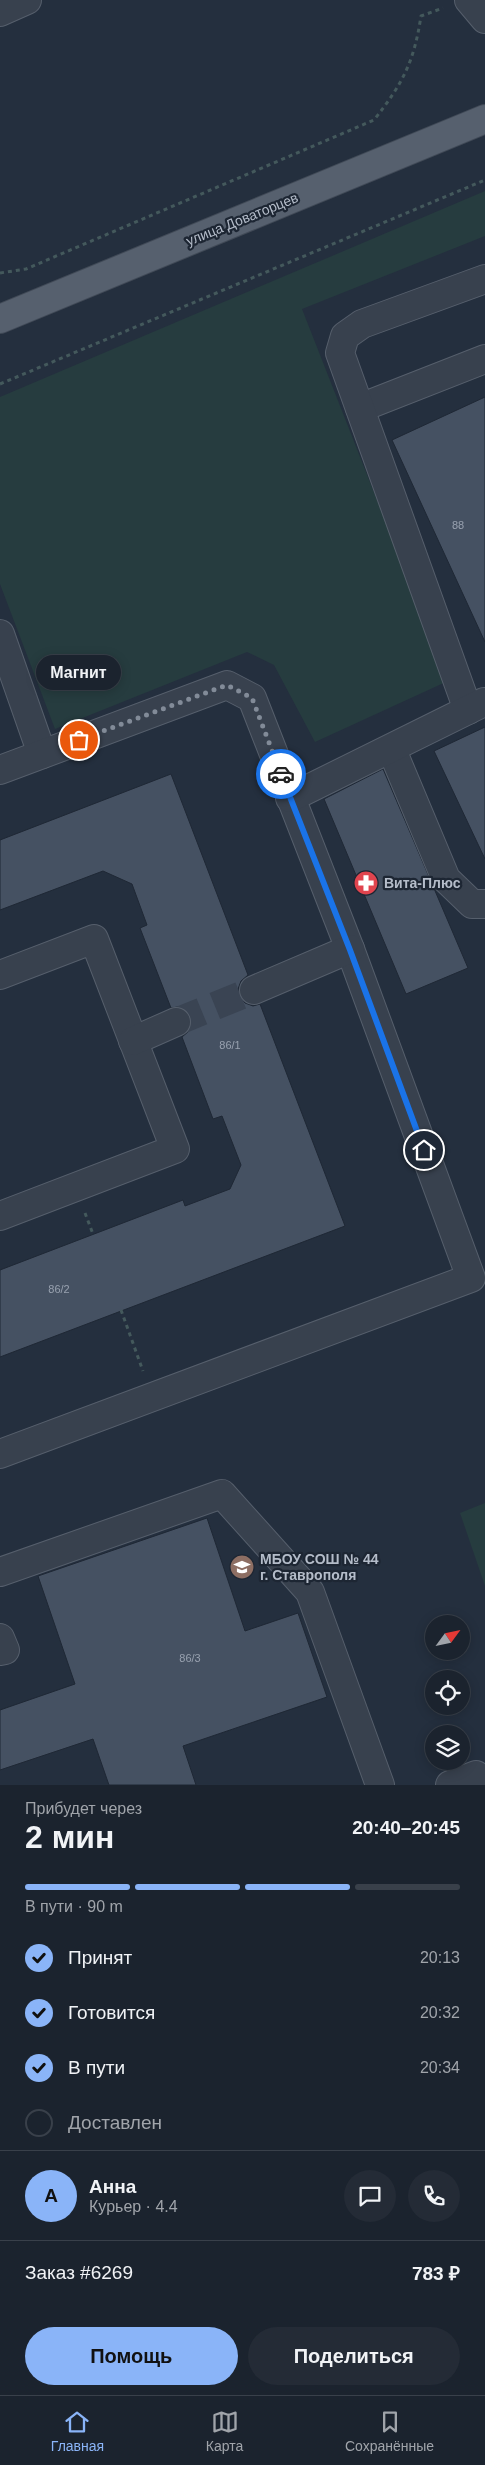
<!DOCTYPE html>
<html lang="ru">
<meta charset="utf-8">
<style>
body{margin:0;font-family:Helvetica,sans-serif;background:#242b36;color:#f1f3f6;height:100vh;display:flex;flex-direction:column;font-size:19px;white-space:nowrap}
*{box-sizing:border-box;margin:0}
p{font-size:16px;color:#a0a4aa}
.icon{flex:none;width:28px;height:28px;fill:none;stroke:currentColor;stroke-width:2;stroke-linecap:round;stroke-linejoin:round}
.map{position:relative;height:1785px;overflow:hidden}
.side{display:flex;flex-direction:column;background:#1b232e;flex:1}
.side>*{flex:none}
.needle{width:32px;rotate:57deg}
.buttons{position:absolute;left:425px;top:1615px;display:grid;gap:10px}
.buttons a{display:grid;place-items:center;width:45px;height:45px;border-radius:50%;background:#1b232e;box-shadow:0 2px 12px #0003,0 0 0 1px #39404a;font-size:25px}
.pin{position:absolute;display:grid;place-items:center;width:42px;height:42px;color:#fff;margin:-21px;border:2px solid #fff;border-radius:50%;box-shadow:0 1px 5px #0007}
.courier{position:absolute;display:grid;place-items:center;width:50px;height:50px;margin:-25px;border:4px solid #1a73e8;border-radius:50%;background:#fff;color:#222;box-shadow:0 1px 6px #0007}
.bubble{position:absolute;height:35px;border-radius:18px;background:#1b232e;box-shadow:0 2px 12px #0003,0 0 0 1px #39404a;font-size:16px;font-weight:700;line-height:35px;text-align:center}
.head em{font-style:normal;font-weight:700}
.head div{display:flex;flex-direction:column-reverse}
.head{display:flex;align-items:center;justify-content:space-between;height:85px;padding:0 25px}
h1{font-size:32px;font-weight:700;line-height:38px}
.bar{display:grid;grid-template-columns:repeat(4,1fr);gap:8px 5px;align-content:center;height:60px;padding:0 25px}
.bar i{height:6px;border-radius:4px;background:#39404a}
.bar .on{background:#8ab4f8}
.bar p{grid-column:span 4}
.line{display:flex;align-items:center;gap:12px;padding:0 25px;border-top:1px solid #39404a}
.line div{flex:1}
.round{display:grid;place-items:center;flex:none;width:52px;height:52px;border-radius:26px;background:#242b36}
ol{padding:0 25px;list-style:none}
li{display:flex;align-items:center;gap:15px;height:55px}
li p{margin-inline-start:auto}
li .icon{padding:5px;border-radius:50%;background:#8ab4f8;color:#111;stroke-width:4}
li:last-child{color:#a0a4aa}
li i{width:28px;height:28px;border:2px solid #39404a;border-radius:50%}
.cta{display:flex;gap:10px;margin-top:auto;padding:10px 25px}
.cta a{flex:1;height:58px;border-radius:30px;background:#8ab4f8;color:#111;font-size:20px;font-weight:700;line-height:58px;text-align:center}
.cta a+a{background:#242b36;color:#f1f3f6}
.tabs{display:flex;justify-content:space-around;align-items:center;height:70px;border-top:1px solid #39404a;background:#1b232e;font-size:14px;color:#a0a4aa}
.tabs a{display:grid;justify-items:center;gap:2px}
.tabs .on{color:#8ab4f8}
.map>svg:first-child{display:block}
.green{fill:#263c3f}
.building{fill:#455162;stroke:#1f2835}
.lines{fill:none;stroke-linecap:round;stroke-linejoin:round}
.minor-tunnel{stroke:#3a4453;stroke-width:28;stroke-dasharray:28 14;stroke-linecap:butt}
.minor-casing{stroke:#565f6c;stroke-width:30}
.major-casing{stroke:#414a57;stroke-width:30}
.path{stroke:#44595c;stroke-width:3;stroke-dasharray:4 4;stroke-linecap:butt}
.minor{stroke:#38414e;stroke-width:28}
.major{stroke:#56606e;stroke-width:28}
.done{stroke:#828b98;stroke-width:5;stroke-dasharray:0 9}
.route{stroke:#1a73e8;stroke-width:6}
.labels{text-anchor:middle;stroke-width:4.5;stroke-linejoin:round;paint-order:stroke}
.number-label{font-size:11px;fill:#98a1af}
.street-label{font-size:14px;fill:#b4bcc9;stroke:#1d2633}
.poi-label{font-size:14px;font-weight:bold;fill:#b4bcc9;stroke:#1d2633;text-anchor:start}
</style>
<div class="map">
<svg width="485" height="1785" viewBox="0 0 485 1785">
<rect width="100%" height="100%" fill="#242f3e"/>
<g class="green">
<polygon points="485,191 485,236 302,309 448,681 315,742 274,665 247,652 55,729 0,584 0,397"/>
<polygon points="485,1503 485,1586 460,1513"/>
</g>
<g class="building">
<polygon points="485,397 485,642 392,440"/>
<polygon points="485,727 485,859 434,751"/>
<polygon points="383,769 468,968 406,994 324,799"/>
<polygon points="171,774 248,975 241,981 238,989 240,996 245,1003 253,1006 260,1004 345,1226 0,1357 0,1270 183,1200 185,1206 230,1189 241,1165 222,1116 213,1119 182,1037 189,1031 191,1024 190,1016 185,1009 178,1007 171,1008 140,928 147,925 132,884 103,871 0,910 0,840"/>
<polygon points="207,1518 245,1631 298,1613 327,1697 183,1746 196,1785 109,1785 93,1739 0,1770 0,1710 75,1684 38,1576"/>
</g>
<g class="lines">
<polyline class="minor-tunnel" points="176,1022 254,990"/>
<defs>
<g id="minor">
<polyline points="469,0 485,19"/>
<polyline points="0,12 27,0"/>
<polyline points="360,408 485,359"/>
<polyline points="0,634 42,754"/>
<polyline points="468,710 340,353 345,336 362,324 485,279"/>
<polyline points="392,750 446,879 472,904 485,904"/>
<polyline points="0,770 227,685 252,698 350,949 471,1278 0,1454"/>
<polyline points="290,798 484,702"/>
<polyline points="0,975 94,939 175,1149 0,1216"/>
<polyline points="254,990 350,949"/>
<polyline points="133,1041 176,1022"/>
<polyline points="0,1572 222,1494 310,1592 380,1785"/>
<polyline points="0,1638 5,1650 0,1651"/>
<polyline points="450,1785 476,1775 480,1785"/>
</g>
<polyline id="major" points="0,319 485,119"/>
</defs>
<use href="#minor" class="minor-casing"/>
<use href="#major" class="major-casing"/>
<g class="path">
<path d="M0 273 26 269 374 120C403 83 414 62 421 16L443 8"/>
<polyline points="0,384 485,180"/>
<polyline points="85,1213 93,1234"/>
<polyline points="121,1310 143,1371"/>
</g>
<use href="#minor" class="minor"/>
<use href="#major" class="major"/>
</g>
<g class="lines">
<polyline class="done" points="79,740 227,685 252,698 281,774"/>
<polyline class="route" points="281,774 350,950 424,1150"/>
</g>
<defs>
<symbol id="pharmacy-disc" viewBox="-11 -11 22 22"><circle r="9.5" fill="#e0444e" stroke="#1d2633"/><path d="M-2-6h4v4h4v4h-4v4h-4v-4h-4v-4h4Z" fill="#fff"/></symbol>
<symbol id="school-disc" viewBox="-11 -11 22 22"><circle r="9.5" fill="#8d6e63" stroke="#1d2633"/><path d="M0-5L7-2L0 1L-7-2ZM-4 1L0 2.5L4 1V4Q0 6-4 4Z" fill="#fff"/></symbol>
</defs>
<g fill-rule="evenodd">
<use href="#pharmacy-disc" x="352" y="869" width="28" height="28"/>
<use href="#school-disc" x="228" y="1553" width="28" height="28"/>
</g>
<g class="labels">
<g class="number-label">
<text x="458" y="529">88</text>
<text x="230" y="1049">86/1</text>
<text x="59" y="1293">86/2</text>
<text x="190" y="1662">86/3</text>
</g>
<g class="street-label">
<text transform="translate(242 219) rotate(-22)" y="5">улица Доваторцев</text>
</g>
<g class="poi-label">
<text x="384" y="888">Вита-Плюс</text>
<text x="260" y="1564">МБОУ СОШ № 44<tspan x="260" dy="16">г. Ставрополя</tspan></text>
</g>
</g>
</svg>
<div class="buttons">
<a><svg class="needle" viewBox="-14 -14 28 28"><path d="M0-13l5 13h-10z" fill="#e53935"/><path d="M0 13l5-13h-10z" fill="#a0a4aa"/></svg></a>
<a><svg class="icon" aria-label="locate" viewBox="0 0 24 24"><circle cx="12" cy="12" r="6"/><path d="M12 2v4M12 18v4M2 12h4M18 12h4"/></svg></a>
<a><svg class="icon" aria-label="layers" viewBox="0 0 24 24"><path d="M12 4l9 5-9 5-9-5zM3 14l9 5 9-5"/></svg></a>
</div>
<div class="pin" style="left:79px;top:740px;background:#ea580c"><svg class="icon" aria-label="bag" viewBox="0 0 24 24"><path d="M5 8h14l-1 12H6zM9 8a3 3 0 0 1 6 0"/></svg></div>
<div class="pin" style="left:424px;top:1150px;background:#1f2937"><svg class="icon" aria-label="home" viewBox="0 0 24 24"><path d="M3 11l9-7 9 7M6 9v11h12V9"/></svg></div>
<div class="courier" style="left:281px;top:774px"><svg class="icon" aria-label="car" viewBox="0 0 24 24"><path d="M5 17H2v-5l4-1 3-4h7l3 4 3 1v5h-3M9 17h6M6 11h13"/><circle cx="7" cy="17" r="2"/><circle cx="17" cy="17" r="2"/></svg></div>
<div class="bubble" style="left:36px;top:655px;width:85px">Магнит</div>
</div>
<section class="side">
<div class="head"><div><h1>2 мин</h1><p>Прибудет через</p></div><em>20:40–20:45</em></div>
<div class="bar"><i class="on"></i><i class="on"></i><i class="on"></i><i></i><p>В пути · 90 m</p></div>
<ol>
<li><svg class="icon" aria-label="check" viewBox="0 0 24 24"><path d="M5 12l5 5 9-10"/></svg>Принят<p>20:13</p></li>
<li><svg class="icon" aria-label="check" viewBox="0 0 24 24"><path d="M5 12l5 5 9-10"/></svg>Готовится<p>20:32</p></li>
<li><svg class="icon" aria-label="check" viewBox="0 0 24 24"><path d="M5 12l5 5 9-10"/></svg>В пути<p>20:34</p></li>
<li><i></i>Доставлен</li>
</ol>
<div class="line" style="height:90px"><b class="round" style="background:#8ab4f8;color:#111">А</b><div><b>Анна</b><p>Курьер · 4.4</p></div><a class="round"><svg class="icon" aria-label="chat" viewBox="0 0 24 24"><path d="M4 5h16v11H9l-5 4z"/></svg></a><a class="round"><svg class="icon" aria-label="phone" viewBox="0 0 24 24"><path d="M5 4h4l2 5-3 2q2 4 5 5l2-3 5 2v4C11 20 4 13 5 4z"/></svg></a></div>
<div class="line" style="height:65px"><div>Заказ #6269</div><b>783 ₽</b></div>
<div class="cta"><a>Помощь</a><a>Поделиться</a></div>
</section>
<nav class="tabs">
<a class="on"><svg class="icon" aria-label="home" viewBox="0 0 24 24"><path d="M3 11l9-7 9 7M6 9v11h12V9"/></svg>Главная</a>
<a><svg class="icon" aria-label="map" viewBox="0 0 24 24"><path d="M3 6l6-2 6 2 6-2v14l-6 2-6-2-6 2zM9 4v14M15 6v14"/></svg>Карта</a>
<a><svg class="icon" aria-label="saved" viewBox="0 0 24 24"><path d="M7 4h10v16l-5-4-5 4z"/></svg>Сохранённые</a>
</nav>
